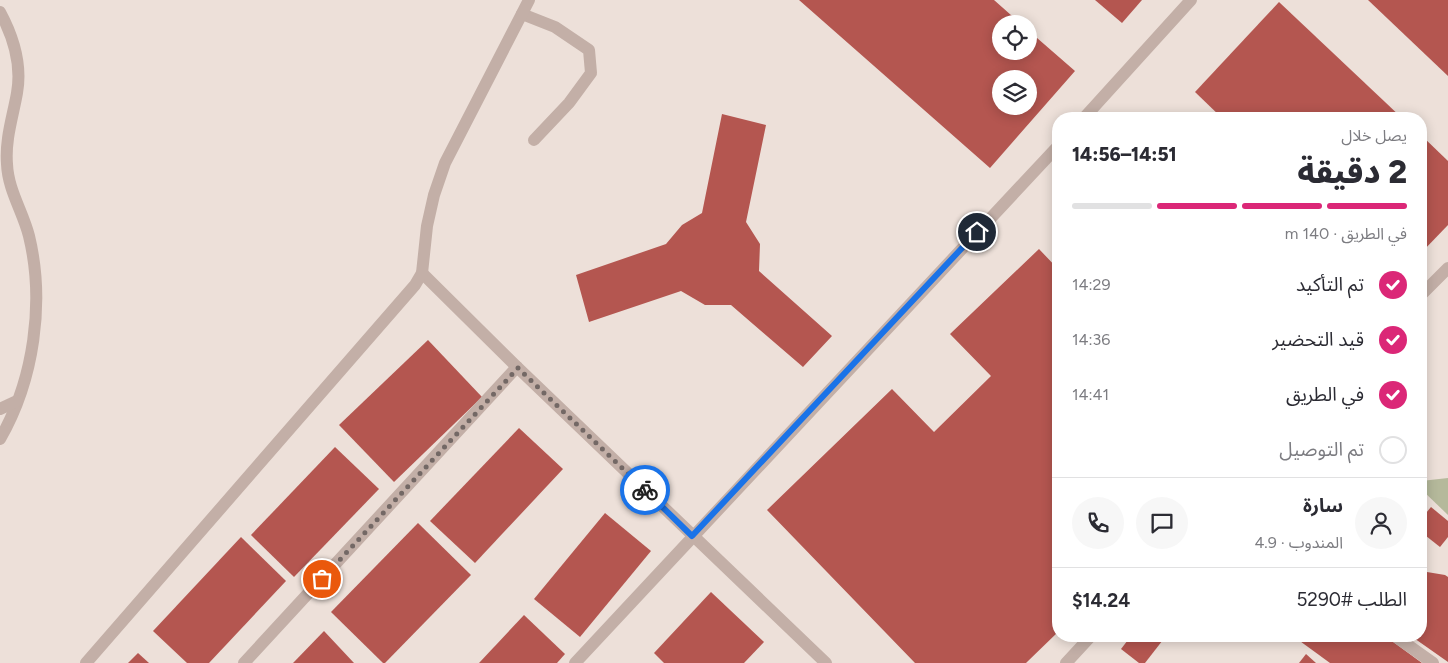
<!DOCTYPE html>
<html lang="ar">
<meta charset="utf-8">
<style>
body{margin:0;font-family:Figtree,"Noto Sans Arabic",sans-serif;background:#f7f7f7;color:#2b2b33;direction:rtl;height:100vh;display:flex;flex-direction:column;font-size:19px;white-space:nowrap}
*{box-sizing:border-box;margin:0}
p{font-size:16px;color:#7c7c81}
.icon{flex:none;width:28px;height:28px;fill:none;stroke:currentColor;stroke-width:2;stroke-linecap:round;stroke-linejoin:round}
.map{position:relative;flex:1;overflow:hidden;direction:ltr}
.panel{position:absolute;left:1052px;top:112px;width:375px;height:530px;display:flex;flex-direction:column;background:#fff;border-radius:20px;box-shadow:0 2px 12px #0003;direction:rtl}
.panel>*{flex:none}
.fabs{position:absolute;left:992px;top:15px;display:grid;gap:10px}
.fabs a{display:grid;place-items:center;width:45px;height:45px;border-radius:50%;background:#fff;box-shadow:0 2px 12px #0003;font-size:25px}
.pin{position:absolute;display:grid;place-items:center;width:42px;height:42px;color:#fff;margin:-21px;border:2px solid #fff;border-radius:50%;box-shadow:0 1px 5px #0007}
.courier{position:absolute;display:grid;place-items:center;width:50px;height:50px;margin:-25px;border:4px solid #1a73e8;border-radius:50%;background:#fff;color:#222;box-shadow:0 1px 6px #0007}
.summary em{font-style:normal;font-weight:800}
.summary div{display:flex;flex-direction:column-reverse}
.summary{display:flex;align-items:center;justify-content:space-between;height:85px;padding:0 20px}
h1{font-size:32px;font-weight:800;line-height:38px}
.bar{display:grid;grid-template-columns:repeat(4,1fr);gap:8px 5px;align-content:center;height:60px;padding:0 20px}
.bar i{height:6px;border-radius:4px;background:#e1e1e2}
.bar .on{background:#db2777}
.bar p{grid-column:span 4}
.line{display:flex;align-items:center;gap:12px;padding:0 20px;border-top:1px solid #e1e1e2}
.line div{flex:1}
.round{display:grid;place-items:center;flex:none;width:52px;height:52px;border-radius:26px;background:#f7f7f7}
ol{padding:0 20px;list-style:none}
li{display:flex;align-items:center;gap:15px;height:55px}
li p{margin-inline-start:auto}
li .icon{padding:5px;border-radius:50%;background:#db2777;color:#fff;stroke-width:4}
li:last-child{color:#7c7c81}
li i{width:28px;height:28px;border:2px solid #e1e1e2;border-radius:50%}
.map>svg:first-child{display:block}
.green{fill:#b5b99b}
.building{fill:#b45650;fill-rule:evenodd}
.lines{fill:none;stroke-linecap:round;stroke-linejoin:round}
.service{stroke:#c3afa7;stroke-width:12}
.minor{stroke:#c3afa7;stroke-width:12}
.done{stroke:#736865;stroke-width:5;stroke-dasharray:0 9}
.route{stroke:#1a73e8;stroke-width:6}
</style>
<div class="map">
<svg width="1448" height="663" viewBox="0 0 1448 663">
<rect width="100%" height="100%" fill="#ede0d9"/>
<polygon class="green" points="1448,478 1448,515 1421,489 1421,481"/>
<g class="building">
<path d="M799 0H994L1021 24H1001V51H1029V31L1075 71 990 168ZM1001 79H1029V106H1001Z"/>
<polygon points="1095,0 1142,0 1122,23"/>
<polygon points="1368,0 1448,0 1448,76"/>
<polygon points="1279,2 1403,119 1223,119 1195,92"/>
<polygon points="722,114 766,125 746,222 760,244 759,271 832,336 803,367 731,305 705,305 681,291 589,322 576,275 666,244 682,225 702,213"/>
<polygon points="1421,135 1448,161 1448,225 1421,253"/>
<polygon points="1039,249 1059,270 1059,631 1026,663 915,663 767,510 892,389 934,432 991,376 950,334"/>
<polygon points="428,340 482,397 394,482 339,425"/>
<polygon points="519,428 563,469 475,563 430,521"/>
<polygon points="335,447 379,489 294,577 251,535"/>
<polygon points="1431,507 1448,521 1448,537 1440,547 1421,532 1421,519"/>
<polygon points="605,513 651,551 580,637 534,599"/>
<polygon points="418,523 471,575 385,663 383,663 331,612"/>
<polygon points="241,537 286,581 209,663 187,663 153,631"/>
<polygon points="1421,571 1445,575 1448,577 1448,662 1411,636 1421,636"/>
<polygon points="711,592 764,642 744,663 664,663 654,653"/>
<polygon points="524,615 565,654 557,663 479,663"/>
<polygon points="324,631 354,663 293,663"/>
<polygon points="1131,636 1166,636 1145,663 1139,663 1121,649"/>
<polygon points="1293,636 1385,636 1422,663 1330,663"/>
<polygon points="138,653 149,663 128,663"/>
<polygon points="1306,654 1316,663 1299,663"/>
</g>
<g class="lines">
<g class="service">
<path d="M0 12C13 36 22 65 17 93 13 116 5 139 7 164 8 190 23 212 29 236 45 302 34 380 0 439"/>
<polyline points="522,14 555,27 589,50 591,73 569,103 534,140"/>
<polyline points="1083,119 1191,0"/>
<polyline points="422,273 517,367 826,663"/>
<polyline points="1421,295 1448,268"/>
<polyline points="0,409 17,401"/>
<polyline points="86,663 415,285 422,273 427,226 434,195 445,163 529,0"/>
<polyline points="244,663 517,367"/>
<polyline points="575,663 1059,145"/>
<polyline points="1066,663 1091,636"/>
</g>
<polyline class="minor" points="1395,636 1433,663"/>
</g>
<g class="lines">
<polyline class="done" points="322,579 518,368 645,490"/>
<polyline class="route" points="645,490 692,536 977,232"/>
</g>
</svg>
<div class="fabs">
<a><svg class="icon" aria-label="locate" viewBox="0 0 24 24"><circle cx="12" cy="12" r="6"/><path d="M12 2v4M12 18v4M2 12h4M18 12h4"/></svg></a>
<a><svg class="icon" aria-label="layers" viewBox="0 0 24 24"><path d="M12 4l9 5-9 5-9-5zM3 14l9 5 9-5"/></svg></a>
</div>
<div class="pin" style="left:322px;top:579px;background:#ea580c"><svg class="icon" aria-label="bag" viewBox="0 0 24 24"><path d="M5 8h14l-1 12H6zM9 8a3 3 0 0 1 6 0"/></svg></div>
<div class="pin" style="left:977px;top:232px;background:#1f2937"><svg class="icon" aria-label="home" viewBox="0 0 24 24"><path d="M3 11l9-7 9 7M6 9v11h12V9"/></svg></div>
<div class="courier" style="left:645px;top:490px"><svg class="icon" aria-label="bike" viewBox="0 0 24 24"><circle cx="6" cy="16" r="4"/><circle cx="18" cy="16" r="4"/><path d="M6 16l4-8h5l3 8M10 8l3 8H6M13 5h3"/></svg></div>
<section class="panel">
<div class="summary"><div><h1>2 دقيقة</h1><p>يصل خلال</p></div><em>14:51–14:56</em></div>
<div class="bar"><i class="on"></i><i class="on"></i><i class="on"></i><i></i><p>في الطريق · 140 m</p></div>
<ol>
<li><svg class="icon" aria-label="check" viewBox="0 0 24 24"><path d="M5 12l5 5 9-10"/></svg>تم التأكيد<p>14:29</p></li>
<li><svg class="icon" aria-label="check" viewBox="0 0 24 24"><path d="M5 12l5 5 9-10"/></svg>قيد التحضير<p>14:36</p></li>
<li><svg class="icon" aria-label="check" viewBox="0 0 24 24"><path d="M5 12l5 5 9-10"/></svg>في الطريق<p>14:41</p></li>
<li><i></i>تم التوصيل</li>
</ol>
<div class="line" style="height:90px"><a class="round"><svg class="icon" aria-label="person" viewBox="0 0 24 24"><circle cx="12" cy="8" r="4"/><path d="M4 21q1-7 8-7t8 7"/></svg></a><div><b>سارة</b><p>المندوب · 4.9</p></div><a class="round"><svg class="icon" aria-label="chat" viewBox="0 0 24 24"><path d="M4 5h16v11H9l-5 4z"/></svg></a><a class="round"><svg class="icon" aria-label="phone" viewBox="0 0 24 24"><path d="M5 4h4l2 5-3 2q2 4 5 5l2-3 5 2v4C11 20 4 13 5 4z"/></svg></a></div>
<div class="line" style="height:65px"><div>الطلب #5290</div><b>$14.24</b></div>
</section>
</div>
